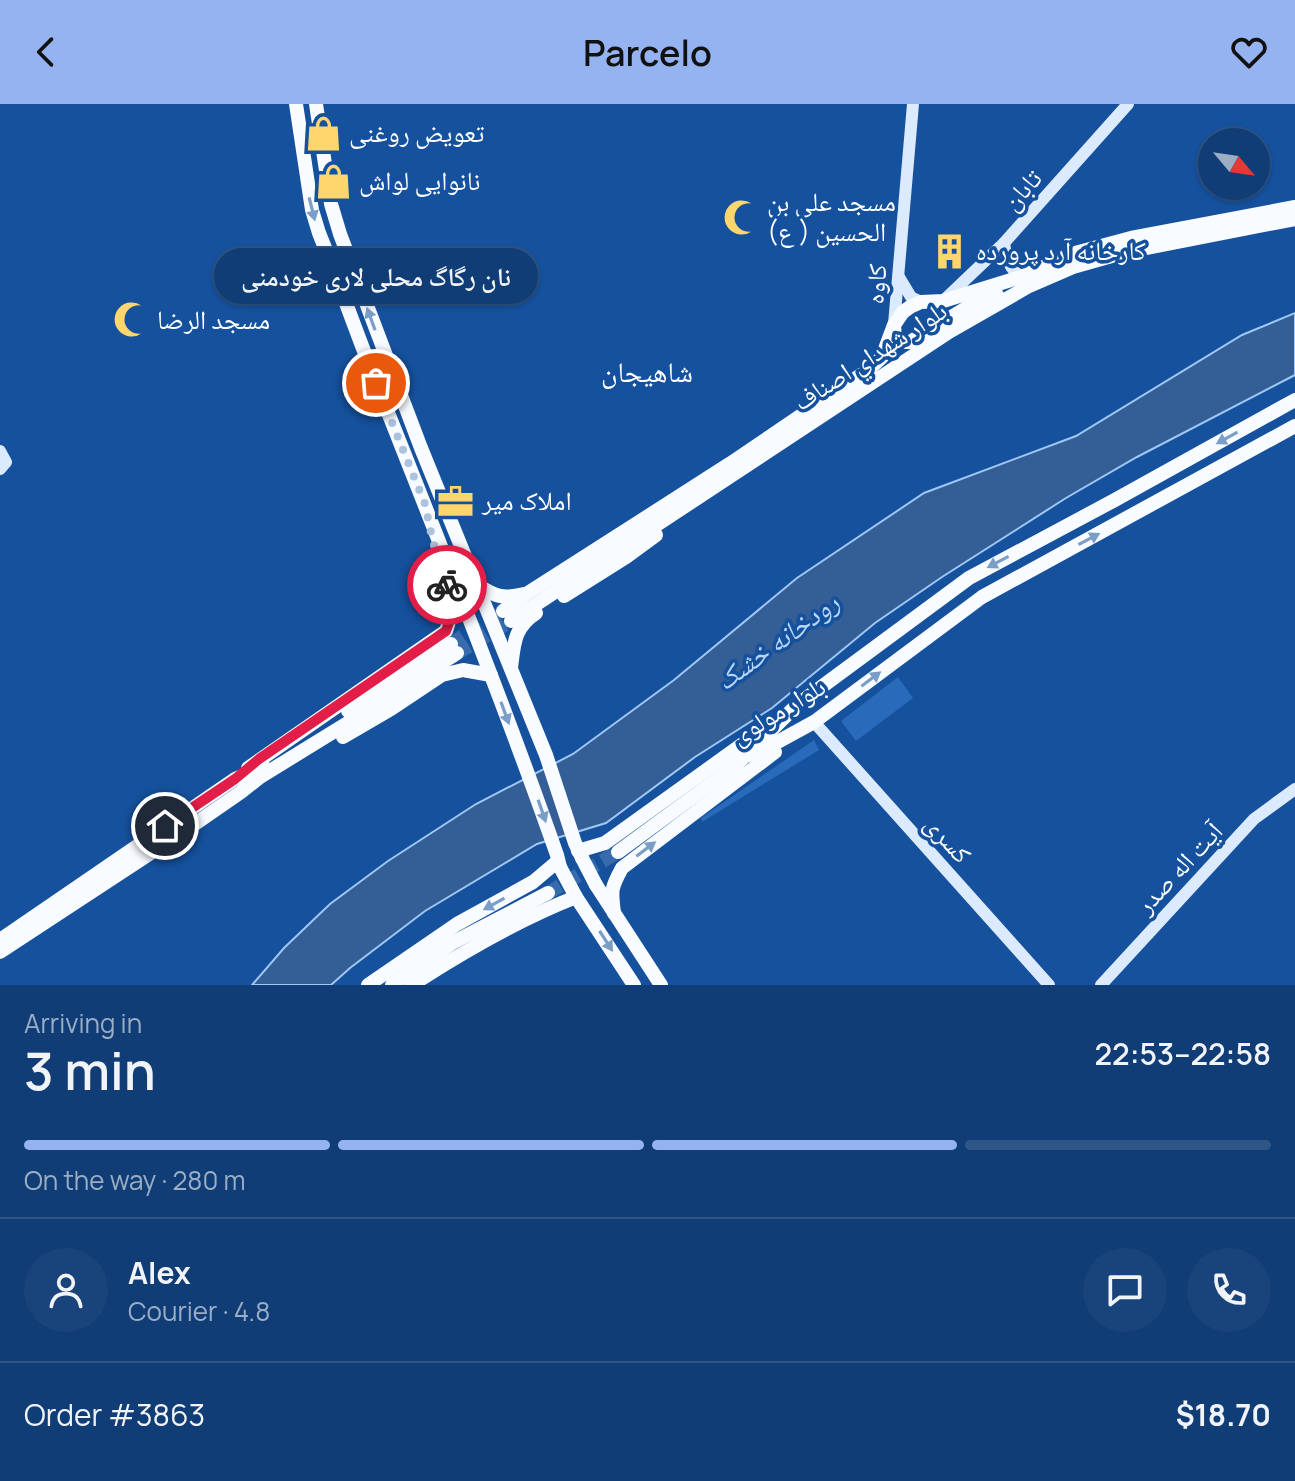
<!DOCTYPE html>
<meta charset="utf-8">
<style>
body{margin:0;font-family:Manrope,"Noto Naskh Arabic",sans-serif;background:#19447b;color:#f1f3f6;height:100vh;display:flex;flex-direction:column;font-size:30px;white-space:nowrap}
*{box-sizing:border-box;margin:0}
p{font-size:26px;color:#9caec5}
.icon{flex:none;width:44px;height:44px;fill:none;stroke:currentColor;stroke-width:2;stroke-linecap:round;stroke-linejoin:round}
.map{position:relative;height:881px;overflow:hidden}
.details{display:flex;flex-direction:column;background:#103d76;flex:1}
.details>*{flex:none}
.needle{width:52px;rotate:119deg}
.tools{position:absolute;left:1198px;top:24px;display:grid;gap:16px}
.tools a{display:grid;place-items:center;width:72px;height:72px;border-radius:50%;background:#103d76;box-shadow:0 2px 6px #0004,0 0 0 2px #305688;font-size:40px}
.pin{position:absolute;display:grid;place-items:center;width:68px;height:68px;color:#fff;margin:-34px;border:4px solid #fff;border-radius:50%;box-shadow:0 2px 8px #0007}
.courier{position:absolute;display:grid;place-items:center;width:80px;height:80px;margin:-40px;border:6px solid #e11d48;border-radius:50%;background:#fff;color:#222;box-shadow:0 2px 10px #0007}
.bubble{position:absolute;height:56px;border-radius:28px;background:#103d76;box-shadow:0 2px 6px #0004,0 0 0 2px #305688;font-size:26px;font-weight:600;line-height:56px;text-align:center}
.head em{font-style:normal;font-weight:600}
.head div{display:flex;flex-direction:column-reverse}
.head{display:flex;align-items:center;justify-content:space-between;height:136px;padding:0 24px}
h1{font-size:52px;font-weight:600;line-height:60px}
.bar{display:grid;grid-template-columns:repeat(4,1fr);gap:12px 8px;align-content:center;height:96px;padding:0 24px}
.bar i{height:10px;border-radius:6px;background:#305688}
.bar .current{background:#95b2f1}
.bar p{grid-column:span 4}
.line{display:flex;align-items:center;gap:20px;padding:0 24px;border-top:2px solid #305688}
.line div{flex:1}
.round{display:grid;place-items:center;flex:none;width:84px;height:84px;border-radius:42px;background:#19447b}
header{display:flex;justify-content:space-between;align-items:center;height:104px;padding:0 24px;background:#95b2f1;color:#111;font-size:36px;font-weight:600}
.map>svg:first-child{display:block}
.green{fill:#296bba}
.water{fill:#345e96;stroke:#9fc7f5;stroke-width:2}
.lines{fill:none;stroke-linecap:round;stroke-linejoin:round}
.primary-tunnel{stroke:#386bac;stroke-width:14;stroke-dasharray:14 7;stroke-linecap:butt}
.secondary{stroke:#dceafd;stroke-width:12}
.primary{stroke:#f8fbff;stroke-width:14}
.primary-bridge{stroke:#f8fbff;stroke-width:14}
.oneway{fill:#7b9ec9}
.done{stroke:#adc2dd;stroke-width:8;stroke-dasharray:0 14.4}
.route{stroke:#e11d48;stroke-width:10}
.labels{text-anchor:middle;stroke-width:7;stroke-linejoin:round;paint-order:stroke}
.poi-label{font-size:26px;fill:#fff;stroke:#15519d;text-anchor:start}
.street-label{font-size:26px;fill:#fff;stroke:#15519d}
.neighbourhood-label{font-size:28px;fill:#fff;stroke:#15519d}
.water-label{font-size:28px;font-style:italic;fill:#b9d6f9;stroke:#15519d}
</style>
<header><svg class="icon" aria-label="back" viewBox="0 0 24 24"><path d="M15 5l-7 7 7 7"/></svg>Parcelo<svg class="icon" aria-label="heart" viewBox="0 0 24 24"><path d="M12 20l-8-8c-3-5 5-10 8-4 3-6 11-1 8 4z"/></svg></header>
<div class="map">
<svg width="1295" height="881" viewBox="0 0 1295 881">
<rect width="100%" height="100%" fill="#15519d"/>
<g class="green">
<polygon points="898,573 913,594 856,637 841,617"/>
<polygon points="814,636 819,646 702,718 701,714"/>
</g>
<polygon class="water" points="1295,209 1295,271 1137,353 1066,394 942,473 875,519 772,604 695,653 606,719 537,740 425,807 350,864 331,881 252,881 284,844 330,800 388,757 476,700 573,650 674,576 797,474 924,389 1076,332 1242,231"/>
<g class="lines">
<g class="primary-tunnel">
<polyline points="451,540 503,507"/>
<polyline points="457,549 511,517"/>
<polyline points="548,789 618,748"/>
</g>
<g class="secondary">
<path d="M1004 139C1006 154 1009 164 1021 173"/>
<polyline points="899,173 911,193 921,198"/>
<polyline points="943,197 1004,139 1128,0"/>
<polyline points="894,220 913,0"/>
<polyline points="0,347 6,358 0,365"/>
<polyline points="814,618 1049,881"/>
<polyline points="1101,881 1254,715 1295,685"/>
</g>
<g class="primary">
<path d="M296 0 312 106 319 129C339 178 356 228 376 278 438 435 501 591 557 751L560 763"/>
<polyline points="316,0 331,100 340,130 421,344 546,651 575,739 582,754"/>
<polyline points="894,222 895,233 901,238 910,238 968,203 997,191"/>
<path d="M479 482C496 493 504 495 524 490"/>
<polyline points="564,492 626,453 656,431"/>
<polyline points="503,507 528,489 731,359 868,266 882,253 894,221 903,208 910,203 921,198 943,197 1021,173 1075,149 1131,134 1295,103"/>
<polyline points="511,517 949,228 1029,182 1073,163 1126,148 1295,115"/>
<path d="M511 564C514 540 514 523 536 509"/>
<polyline points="348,607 451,540"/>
<polyline points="343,633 391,605 442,571 463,566 491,571"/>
<polyline points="752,652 814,618 982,493 1295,322"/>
<path d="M248 664 446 527C455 502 450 491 443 466"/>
<polyline points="578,747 605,739 758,629"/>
<polyline points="618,748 735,662 797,601 969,474 1113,397 1295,296"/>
<polyline points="596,781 661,881"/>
<path d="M614 809C611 786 611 784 622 764L775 648"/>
<polyline points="0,836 235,675 264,663"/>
<polyline points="0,848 189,724 241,688 260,673 351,617 457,549"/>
<polyline points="368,881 457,820 533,778 558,757"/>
<polyline points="392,881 454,838 548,789"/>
<path d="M412 881C464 847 518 816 576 793L634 881"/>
</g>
<g class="primary-bridge">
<polyline points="582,754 596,781"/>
<polyline points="560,763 576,793"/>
</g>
</g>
<defs><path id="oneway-solid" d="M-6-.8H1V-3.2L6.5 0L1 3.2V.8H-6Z" transform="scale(2)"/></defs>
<g class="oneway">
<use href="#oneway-solid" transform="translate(312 105) rotate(76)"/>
<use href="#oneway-solid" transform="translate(371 215) rotate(-110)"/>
<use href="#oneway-solid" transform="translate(1227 334) rotate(151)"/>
<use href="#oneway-solid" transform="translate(1089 435) rotate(-28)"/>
<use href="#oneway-solid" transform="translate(998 458) rotate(152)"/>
<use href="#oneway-solid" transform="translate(871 575) rotate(-37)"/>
<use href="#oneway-solid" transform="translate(505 609) rotate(70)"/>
<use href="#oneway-solid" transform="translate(542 707) rotate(71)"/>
<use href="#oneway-solid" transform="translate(646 745) rotate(-37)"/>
<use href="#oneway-solid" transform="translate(494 800) rotate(151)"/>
<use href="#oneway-solid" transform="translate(606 837) rotate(57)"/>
</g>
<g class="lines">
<polyline class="done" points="376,279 425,400 433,438 447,481"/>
<polyline class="route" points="165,722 235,675 259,655 446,527 452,510 447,481"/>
</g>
<defs>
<symbol id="shop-bare" viewBox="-9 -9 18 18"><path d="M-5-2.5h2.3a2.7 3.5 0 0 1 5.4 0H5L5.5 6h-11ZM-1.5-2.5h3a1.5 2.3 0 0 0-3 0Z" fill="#ffd56e" stroke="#15519d" stroke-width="2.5" paint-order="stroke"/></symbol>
<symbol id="mosque-bare" viewBox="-9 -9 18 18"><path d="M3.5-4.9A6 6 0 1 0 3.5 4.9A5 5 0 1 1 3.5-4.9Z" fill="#ffd56e" stroke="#15519d" stroke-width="2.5" paint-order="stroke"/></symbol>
<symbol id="building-bare" viewBox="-9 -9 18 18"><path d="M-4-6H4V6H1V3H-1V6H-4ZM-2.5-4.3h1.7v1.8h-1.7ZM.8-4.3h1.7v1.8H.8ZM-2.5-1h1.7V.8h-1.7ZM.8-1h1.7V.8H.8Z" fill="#ffd56e" stroke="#15519d" stroke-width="2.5" paint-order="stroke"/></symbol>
<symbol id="office-bare" viewBox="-9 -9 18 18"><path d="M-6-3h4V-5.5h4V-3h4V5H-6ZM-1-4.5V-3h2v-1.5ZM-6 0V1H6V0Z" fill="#ffd56e" stroke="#15519d" stroke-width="2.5" paint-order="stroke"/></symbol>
</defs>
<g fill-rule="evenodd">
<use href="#shop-bare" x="298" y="4" width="51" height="51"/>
<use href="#shop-bare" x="308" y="52" width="51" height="51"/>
<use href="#mosque-bare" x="716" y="88" width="51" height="51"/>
<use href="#building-bare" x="924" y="122" width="51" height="51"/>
<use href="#mosque-bare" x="106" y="190" width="51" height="51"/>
<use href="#office-bare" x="430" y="372" width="51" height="51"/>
</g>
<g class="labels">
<g class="poi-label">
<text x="349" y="38">تعویض روغنی</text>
<text x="359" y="86">نانوایی لواش</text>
<text x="767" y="107">مسجد علی بن<tspan x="767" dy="30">الحسین ( ع)</tspan></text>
<text x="976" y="156">کارخانه آرد پرورده</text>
<text x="157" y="225">مسجد الرضا</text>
<text x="482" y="406">املاک میر</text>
</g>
<g class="street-label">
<text transform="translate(1022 86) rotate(-48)" y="9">تابان</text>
<text transform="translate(876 180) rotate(-85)" y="9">کاوه</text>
<text transform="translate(870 252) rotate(-33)" y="9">بلوار شهداي اصناف</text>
<text transform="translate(778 607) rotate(-31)" y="9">بلوار مولوی</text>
<text transform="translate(948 735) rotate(48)" y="9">کسری</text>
<text transform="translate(1179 764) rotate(-47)" y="9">آیت اله صدر</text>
</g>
<g class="neighbourhood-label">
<text x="647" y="278">شاهیجان</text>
</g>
<g class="water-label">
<text transform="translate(777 537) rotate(-36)" y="10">رودخانه خشک</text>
</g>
</g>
</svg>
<div class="tools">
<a><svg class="needle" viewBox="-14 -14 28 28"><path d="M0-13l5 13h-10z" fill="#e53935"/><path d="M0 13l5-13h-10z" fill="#9caec5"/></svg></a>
</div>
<div class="pin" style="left:376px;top:279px;background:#ea580c"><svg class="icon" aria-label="bag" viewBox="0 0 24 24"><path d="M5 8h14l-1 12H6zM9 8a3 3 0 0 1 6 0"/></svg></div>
<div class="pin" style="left:165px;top:722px;background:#1f2937"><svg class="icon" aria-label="home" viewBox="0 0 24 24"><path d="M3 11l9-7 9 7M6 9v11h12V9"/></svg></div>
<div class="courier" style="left:447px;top:481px"><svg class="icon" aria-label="bike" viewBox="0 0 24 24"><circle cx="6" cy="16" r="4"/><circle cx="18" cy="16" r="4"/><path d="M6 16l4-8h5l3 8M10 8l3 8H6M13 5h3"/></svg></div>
<div class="bubble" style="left:214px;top:144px;width:324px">نان رگاگ محلی لاری خودمنی</div>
</div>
<section class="details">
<div class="head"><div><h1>3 min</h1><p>Arriving in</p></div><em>22:53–22:58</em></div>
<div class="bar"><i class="current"></i><i class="current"></i><i class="current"></i><i></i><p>On the way · 280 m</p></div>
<div class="line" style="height:144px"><a class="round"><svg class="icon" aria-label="person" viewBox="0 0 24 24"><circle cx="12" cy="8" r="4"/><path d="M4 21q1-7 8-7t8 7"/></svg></a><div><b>Alex</b><p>Courier · 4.8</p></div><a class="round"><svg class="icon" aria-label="chat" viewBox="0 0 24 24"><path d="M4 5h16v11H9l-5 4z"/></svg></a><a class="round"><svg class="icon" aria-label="phone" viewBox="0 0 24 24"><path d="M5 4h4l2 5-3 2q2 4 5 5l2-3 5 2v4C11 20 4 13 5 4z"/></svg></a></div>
<div class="line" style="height:104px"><div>Order #3863</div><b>$18.70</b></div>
</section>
